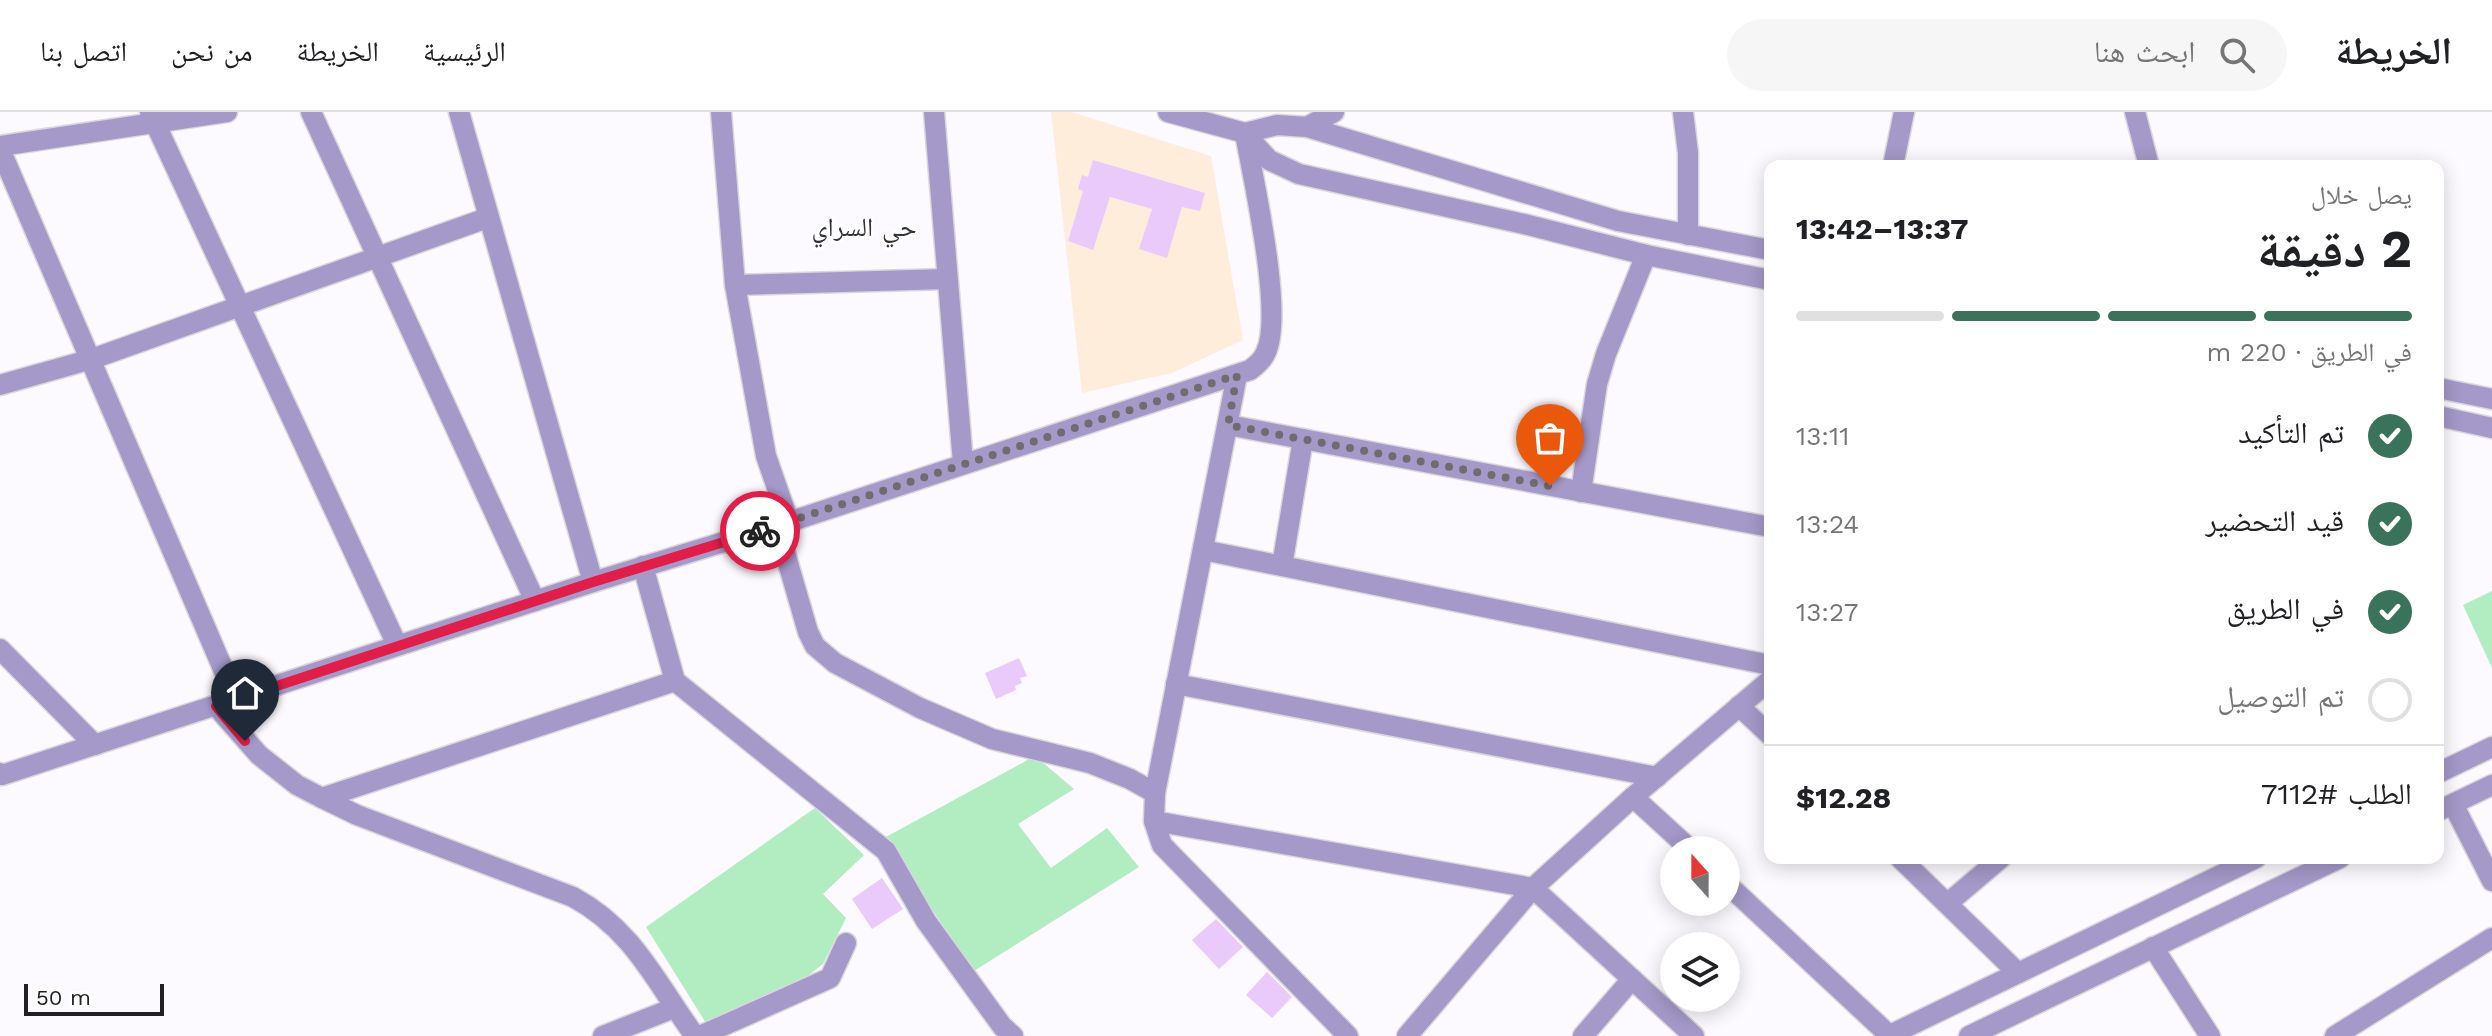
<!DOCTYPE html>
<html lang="ar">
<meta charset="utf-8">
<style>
body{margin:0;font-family:"Work Sans","Noto Naskh Arabic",sans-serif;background:#f6f6f6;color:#202124;direction:rtl;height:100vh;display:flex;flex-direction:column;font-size:30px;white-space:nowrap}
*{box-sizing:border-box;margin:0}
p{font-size:26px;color:#757577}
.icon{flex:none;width:44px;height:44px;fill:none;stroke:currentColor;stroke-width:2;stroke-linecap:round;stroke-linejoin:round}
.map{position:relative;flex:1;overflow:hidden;direction:ltr}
.details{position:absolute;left:1764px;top:48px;width:680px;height:704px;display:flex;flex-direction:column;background:#fff;border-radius:16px;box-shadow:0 4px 20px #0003;direction:rtl}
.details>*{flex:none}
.needle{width:52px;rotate:339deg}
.buttons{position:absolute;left:1660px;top:724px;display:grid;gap:16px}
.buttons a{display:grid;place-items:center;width:80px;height:80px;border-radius:50%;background:#fff;box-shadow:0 4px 20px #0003;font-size:40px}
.scale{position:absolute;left:24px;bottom:20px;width:140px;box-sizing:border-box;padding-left:8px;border:4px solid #212022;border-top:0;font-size:22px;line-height:28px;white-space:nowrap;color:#212022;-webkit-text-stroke:6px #fff;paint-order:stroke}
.pin{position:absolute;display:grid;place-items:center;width:68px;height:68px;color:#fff;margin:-82px -34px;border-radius:50% 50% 50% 0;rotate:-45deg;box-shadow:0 0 8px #0007}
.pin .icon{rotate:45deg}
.courier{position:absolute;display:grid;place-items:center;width:80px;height:80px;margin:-40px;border:6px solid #e11d48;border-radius:50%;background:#fff;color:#222;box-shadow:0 2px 10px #0007}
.summary em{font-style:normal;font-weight:700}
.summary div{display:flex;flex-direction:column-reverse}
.summary{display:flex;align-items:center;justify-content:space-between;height:136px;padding:0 32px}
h1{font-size:52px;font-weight:700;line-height:60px}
.bar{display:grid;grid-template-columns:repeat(4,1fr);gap:12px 8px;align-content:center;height:96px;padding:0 32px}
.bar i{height:10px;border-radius:6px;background:#e0e0e0}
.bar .active{background:#39735c}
.bar p{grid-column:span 4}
.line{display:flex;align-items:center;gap:20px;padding:0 32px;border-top:2px solid #e0e0e0}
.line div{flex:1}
ol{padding:0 32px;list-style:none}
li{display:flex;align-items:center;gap:24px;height:88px}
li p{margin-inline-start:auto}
li .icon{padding:8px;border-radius:50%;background:#39735c;color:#fff;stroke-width:4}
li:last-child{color:#757577}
li i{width:44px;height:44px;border:4px solid #e0e0e0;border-radius:50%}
header{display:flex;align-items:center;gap:48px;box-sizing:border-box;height:112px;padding:0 40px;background:#fff;border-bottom:2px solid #e0e0e0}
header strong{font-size:38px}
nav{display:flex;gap:44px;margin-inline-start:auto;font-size:28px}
.search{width:560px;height:72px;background:#f6f6f6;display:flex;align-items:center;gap:20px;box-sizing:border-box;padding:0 28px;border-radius:44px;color:#757577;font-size:30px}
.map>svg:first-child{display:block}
.education{fill:#ffeddc}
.green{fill:#b1edc1}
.building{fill:#eacafb}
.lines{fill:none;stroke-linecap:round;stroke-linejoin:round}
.minor-casing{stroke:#d9d6dc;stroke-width:23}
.minor{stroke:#a499c8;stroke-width:20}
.done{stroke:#6e6c6f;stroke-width:8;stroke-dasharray:0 14.4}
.route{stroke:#e11d48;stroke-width:10}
.labels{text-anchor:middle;stroke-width:6;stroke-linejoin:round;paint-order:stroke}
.neighbourhood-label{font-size:26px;fill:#343136;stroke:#fff}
</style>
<header>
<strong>الخريطة</strong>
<div class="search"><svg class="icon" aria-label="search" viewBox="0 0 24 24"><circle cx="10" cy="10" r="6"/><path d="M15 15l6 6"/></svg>ابحث هنا</div>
<nav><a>الرئيسية</a><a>الخريطة</a><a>من نحن</a><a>اتصل بنا</a></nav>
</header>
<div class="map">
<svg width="2492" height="924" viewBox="0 0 2492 924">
<rect width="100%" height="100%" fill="#fcf9ff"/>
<polygon class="education" points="1051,0 1072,0 1211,44 1243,228 1172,261 1082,281"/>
<g class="green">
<polygon points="2492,479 2492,556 2463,493"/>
<polygon points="1035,644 1074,677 1018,712 1051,756 1107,716 1139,755 974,859 884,726"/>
<polygon points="815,696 864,743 823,782 846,806 823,852 809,863 706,911 646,815"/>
</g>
<g class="building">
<polygon points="1093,48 1205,81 1200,99 1182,95 1167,146 1139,137 1152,97 1110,85 1093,138 1068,129 1083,79 1078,77 1082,63 1088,65"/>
<polygon points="1019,546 1027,564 1020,566 1022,571 1015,574 1016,578 996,587 985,561"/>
<polygon points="882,766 903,797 872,817 852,787"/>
<polygon points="1216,807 1243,835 1219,857 1192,828"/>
<polygon points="1267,860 1292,885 1272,906 1246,883"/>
</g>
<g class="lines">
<defs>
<g id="minor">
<polyline points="150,0 397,533"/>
<polyline points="311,0 535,489"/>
<polyline points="459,0 593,470"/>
<polyline points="721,0 735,173 766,344 789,410"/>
<polyline points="934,0 963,351"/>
<polyline points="1168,0 1245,21 1277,13 1307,15 1618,109 1770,138"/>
<polyline points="1683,0 1688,41 1688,123"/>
<polyline points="2135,0 2149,54"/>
<polyline points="1307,15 1334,0"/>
<polyline points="1247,24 1269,48 1299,62 1524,112 1646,143 1770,168"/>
<polyline points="0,34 227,0"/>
<polyline points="0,37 236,587"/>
<polyline points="1893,54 1904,0"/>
<polyline points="735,173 947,167"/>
<polyline points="1237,263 1155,681 1154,709 1533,776 1694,924"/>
<polyline points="0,273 92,247 487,106"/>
<polyline points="2438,276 2492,287"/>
<polyline points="2438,304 2492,316"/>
<polyline points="1228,313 1770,415"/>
<polyline points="1581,380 1597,272 1606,242 1646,143"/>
<polyline points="777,413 808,520 815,534 835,551 920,596 992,627 1090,651 1130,667 1155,681"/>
<polyline points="1203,438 1770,553"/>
<polyline points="643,454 675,569 886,739 926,809 1002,914 1013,924"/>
<polyline points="1282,454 1303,327"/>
<polyline points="0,537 95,633"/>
<polyline points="1176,572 1657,665"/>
<path d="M216 594 259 643 297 673 322 686 357 703 573 785C634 818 656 871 695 924"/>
<polyline points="1739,594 1770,623"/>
<path d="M0 661 2 663 593 470 789 410 1250 258C1257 253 1263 248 1266 240 1284 201 1253 67 1245 21"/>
<polyline points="2438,661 2492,635"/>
<polyline points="1633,685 1691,738"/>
<polyline points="322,686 675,569"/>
<polyline points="2453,692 2492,769"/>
<polyline points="2438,699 2492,673"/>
<polyline points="1154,709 1162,733 1348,924"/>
<polyline points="1900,746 2018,861"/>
<polyline points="1726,771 1889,923"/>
<polyline points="1948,791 2001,746"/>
<polyline points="2153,835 2210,924"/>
<polyline points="603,924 674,896"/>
<polyline points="700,924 830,866 846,831"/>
<polyline points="1407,924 1533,776 1633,685 1770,568"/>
<polyline points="1583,924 1632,867"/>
<polyline points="1888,924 2256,746"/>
<polyline points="1969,924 2340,746"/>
<polyline points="2335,924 2492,826"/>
</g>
</defs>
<use href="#minor" class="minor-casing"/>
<use href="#minor" class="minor"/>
</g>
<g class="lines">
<polyline class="done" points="760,419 1237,263 1228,313 1550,374"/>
<polyline class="route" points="245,629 216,594 593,470 760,419"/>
</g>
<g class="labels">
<g class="neighbourhood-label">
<text x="864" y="124">حي السراي</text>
</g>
</g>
</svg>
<div class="buttons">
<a><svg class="needle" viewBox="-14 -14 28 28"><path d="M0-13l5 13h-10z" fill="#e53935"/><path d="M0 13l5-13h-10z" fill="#757577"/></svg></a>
<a><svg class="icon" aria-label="layers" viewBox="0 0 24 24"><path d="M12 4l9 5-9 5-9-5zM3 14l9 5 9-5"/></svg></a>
</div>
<div class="scale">50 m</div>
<div class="pin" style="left:1550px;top:374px;background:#ea580c"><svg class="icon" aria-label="bag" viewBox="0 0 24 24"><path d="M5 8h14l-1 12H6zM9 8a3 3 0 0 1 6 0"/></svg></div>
<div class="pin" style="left:245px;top:629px;background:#1f2937"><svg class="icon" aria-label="home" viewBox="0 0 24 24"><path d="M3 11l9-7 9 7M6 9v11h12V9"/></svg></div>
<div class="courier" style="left:760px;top:419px"><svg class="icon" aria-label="bike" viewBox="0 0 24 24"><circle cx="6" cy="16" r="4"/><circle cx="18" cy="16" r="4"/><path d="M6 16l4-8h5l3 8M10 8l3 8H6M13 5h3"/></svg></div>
<section class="details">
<div class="summary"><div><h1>2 دقيقة</h1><p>يصل خلال</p></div><em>13:37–13:42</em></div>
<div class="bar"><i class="active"></i><i class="active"></i><i class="active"></i><i></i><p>في الطريق · 220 m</p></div>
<ol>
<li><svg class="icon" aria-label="check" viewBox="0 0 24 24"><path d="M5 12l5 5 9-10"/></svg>تم التأكيد<p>13:11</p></li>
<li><svg class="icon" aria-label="check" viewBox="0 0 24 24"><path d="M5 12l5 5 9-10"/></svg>قيد التحضير<p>13:24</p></li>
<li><svg class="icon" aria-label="check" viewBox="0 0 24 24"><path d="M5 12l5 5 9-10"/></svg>في الطريق<p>13:27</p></li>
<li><i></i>تم التوصيل</li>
</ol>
<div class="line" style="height:104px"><div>الطلب #7112</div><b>$12.28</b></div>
</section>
</div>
